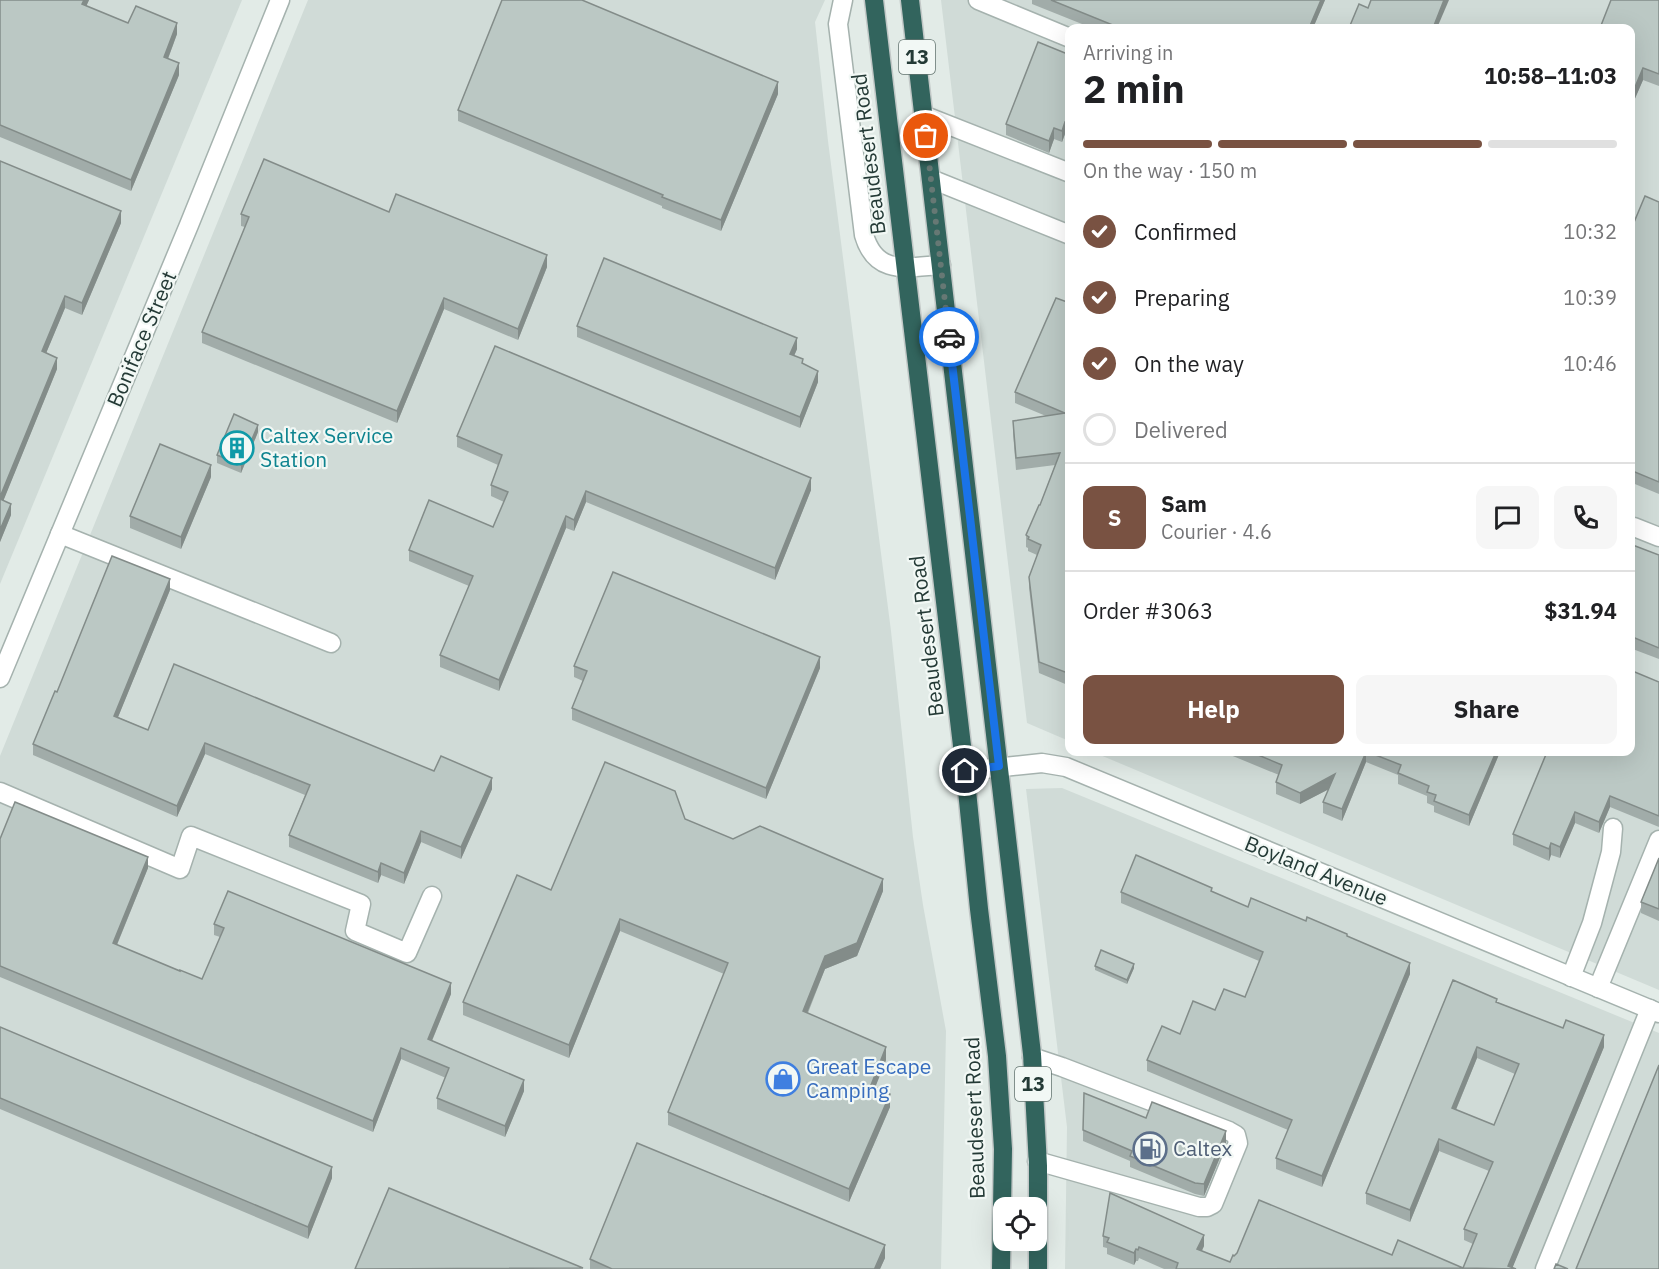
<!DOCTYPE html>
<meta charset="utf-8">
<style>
body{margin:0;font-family:"IBM Plex Sans",sans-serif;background:#f6f6f6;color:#202124;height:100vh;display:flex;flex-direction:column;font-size:22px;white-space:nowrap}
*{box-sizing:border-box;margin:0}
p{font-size:20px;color:#757577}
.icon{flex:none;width:33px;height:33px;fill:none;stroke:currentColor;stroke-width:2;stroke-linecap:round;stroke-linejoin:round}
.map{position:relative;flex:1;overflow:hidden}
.panel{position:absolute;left:1065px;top:24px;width:570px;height:732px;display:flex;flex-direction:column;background:#fff;border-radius:12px;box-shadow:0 6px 24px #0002}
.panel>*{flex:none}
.buttons{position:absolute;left:993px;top:1197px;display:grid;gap:12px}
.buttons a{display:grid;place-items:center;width:54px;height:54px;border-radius:12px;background:#fff;box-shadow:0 6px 24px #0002;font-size:30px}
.pin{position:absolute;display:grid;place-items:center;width:51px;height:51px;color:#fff;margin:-26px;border:3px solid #fff;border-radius:50%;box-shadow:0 2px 6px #0007}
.courier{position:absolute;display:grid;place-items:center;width:60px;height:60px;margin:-30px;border:4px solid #1a73e8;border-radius:50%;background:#fff;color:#222;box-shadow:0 2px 8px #0007}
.summary em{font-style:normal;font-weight:700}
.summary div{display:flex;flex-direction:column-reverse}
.summary{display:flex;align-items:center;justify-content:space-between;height:102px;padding:0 18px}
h1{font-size:39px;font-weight:700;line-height:45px}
.bar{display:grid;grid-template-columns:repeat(4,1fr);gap:9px 6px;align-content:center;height:72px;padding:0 18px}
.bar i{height:8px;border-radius:4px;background:#e0e0e0}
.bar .active{background:#795242}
.bar p{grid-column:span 4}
.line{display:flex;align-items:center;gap:15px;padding:0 18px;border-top:2px solid #e0e0e0}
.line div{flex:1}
.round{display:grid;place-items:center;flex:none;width:63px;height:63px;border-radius:12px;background:#f6f6f6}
ol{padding:0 18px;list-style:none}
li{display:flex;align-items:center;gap:18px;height:66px}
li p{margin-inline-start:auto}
li .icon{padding:6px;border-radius:50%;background:#795242;color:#fff;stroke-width:4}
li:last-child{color:#757577}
li i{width:33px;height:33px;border:3px solid #e0e0e0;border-radius:50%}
.cta{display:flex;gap:12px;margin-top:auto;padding:12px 18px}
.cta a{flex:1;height:69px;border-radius:12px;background:#795242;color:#fff;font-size:24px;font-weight:700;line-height:69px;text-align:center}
.cta a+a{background:#f6f6f6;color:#202124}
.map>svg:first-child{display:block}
.built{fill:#d0dbd7}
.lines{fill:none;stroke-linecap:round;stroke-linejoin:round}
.minor-casing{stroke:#a5b2ae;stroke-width:21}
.highway-casing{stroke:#c2c8c7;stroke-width:21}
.minor{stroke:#fff;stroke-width:18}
.highway{stroke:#32645d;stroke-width:18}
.wall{fill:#a1aca9;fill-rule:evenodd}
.shaded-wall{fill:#838c89}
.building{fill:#bbc8c4;stroke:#838c89;stroke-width:1.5;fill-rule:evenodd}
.done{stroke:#667874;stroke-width:6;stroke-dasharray:0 10.8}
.route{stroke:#1a73e8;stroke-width:8}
.labels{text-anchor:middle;stroke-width:4.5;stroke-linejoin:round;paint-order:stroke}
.shield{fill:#f2f8f5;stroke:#62736f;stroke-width:1.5}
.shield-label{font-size:20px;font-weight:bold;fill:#243a36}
.street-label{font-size:21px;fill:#243a36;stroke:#f2f8f5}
.culture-label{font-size:21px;fill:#0d838f;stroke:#f2f8f5;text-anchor:start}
.shop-label{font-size:21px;fill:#366cbe;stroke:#f2f8f5;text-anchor:start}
.service-label{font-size:21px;fill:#4e5e75;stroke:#f2f8f5;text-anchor:start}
</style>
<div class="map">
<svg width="1659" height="1269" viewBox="0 0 1659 1269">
<rect width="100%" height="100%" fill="#e2ebe7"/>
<g class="built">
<polygon points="0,0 242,0 0,584"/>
<polygon points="308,0 825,0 815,22 828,141 891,631 913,837 923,905 946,1031 941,1269 0,1269 0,756"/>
<polygon points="941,0 1659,0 1659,990 1093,752 1630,752 1630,28 1070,28 1069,741 1027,723"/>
<polygon points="1062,788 1659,1033 1659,1269 1065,1269 1067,1127 1026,789"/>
</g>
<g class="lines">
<defs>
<g id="minor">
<path d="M843 0 838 24 864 235C876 276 907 267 941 265"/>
<polyline points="978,0 1070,38"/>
<polyline points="923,115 1070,173"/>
<polyline points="931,179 1070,235"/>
<polyline points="1634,527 1659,537"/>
<polyline points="60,534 331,643"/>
<polyline points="0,678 189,225 280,0"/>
<polyline points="965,771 1042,763 1066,767 1659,1013"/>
<polyline points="0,792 180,869 191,836 361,904 355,931 407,953 432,896"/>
<polyline points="1571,977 1592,923 1611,852 1613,828"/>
<polyline points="1598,988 1659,840"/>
<polyline points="1032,1057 1062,1067 1229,1131 1236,1135 1238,1143 1213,1204 1207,1207 1199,1207 1037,1161"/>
<polyline points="1545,1269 1650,1009"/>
</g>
<g id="highway">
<polyline points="874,0 965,771 979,909 997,1056 1003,1149 1001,1269"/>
<polyline points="910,0 1032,1054 1038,1166 1038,1269"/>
</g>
</defs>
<use href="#minor" class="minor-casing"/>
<use href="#highway" class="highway-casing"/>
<use href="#minor" class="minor"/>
<use href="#highway" class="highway"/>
</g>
<g class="wall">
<polygon points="0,0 89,0 86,6 128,23 177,34 168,59 179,75 131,191 0,137"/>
<polygon points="1032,0 1325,0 1313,28 1092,28 1032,4"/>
<polygon points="1659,0 1659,86 1643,80 1630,110"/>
<polygon points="1070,55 1070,136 1065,134 1062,142 1054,139 1049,153 1006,135 1006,124"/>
<polygon points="778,94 721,231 662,208 662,206 458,121 458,110"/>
<polygon points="0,161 121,223 82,315 65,308 46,353 57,369 3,501 11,515 0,542"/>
<polygon points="1659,202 1659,494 1630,482 1630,232"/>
<polygon points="389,212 547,267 518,340 444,309 397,423 202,343 202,332 245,227 241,226 241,214"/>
<polygon points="1070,303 1070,686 1039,673 1029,588 1029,577 1037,555 1028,551 1028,548 1026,547 1026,535 1040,505 1055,465 1016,470 1013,433 1013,421 1046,416 1015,403 1015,392"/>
<polygon points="577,326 797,349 794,356 803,364 818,382 800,428 577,337"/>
<polygon points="258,432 241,473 217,463 217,455"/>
<polygon points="457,436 811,490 775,580 586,502 574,531 566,528 499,691 440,667 440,655 469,586 409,561 409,550 493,527 504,502 491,496 491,485 498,465 457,447"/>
<polygon points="211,477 181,549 130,528 130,516"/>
<polygon points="1630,544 1659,555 1659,659 1630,648"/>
<polygon points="170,590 118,717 148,730 434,771 492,789 461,859 421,842 404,884 381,875 378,883 289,847 289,835 305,795 205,754 177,817 33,755 33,744 57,692"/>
<polygon points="574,666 820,668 766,799 572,720 572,708 583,681 574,677"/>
<polygon points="1659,682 1659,827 1610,807 1599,833 1575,823 1560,858 1551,855 1549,861 1513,845 1513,834"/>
<polygon points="1223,752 1500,752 1469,826 1434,812 1434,806 1427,803 1427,796 1398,784 1398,775 1366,762 1342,821 1323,813 1323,802 1329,789 1300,804 1276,794 1276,782 1279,775"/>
<polygon points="685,819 733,839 883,891 857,956 825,969 808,1013 886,1060 875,1087 890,1107 849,1202 668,1125 668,1112 724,974 620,931 569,1058 463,1015 463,1002 551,890"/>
<polygon points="0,839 148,868 117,945 180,971 202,979 220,937 214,935 214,924 451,994 432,1041 524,1091 505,1137 437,1109 437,1098 446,1078 401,1059 373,1132 0,977"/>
<polygon points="1659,858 1659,921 1641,913 1641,902"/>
<polygon points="1121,892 1212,892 1248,907 1306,921 1347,936 1410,974 1322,1187 1276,1169 1276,1158 1288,1130 1147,1071 1147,1060 1180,1034 1215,1010 1245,997 1259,961 1121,903"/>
<polygon points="1095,966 1134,968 1127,984 1095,970"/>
<path d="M1497 1002 1604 1047 1512 1268 1516 1269H1164L1139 1258 1138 1261H1136L1134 1265 1107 1254V1248L1103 1247V1236L1204 1246 1202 1251 1230 1262 1234 1256 1392 1255 1463 1268 1473 1244 1464 1240V1229L1489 1171 1439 1151 1410 1222 1366 1204V1193ZM1477 1058 1515 1074 1494 1125 1456 1110Z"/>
<polygon points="0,1027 332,1178 308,1239 0,1109"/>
<polygon points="1146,1118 1226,1143 1204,1196 1195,1194 1130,1167 1130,1161 1083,1141 1083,1130"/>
<polygon points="885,1258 880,1269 590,1269 590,1259"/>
</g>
<g class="shaded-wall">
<polygon points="84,0 89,0 82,16 82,4"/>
<polygon points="1321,0 1325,0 1313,28 1309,28"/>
<polygon points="1444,0 1449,0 1437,28 1433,28"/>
<polygon points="177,23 177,34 164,69 164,57"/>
<polygon points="179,63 179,75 131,191 131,180"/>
<polygon points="1643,68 1643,80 1630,110 1630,99"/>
<polygon points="778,82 778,94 721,231 721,220"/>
<polygon points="1065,122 1065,134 1062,142 1062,131"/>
<polygon points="1054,128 1054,139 1049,153 1049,141"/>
<polygon points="121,211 121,223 82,315 82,303"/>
<polygon points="547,255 547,267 518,340 518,329"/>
<polygon points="65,296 65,308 42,363 42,351"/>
<polygon points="444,298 444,309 397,423 397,411"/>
<polygon points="797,338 797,349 790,365 790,354"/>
<polygon points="57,358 57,369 0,509 0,497"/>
<polygon points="818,371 818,382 800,428 800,417"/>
<polygon points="258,425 258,432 241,473 241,465"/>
<polygon points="211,465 211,477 181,549 181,537"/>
<polygon points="811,478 811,490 775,580 775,568"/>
<polygon points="586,491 586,502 574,531 574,520"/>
<polygon points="11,504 11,515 0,542 0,530"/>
<polygon points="566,516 566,528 499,691 499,680"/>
<polygon points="170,579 170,590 114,727 114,716"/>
<polygon points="820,657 820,668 766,799 766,788"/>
<polygon points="205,743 205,754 177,817 177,806"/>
<polygon points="1366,752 1366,762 1342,821 1342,809"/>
<polygon points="1496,752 1500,752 1469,826 1469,815"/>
<polygon points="1335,774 1335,786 1300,804 1300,793"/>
<polygon points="492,778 492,789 461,859 461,847"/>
<polygon points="1610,796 1610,807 1599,833 1599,822"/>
<polygon points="1575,812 1575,823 1560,858 1560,847"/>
<polygon points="421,831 421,842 404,884 404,873"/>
<polygon points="1551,843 1551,855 1549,861 1549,849"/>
<polygon points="148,857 148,868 113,954 113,943"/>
<polygon points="381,863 381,875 378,883 378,872"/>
<polygon points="883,879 883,891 857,956 825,969 803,1023 803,1011 825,956"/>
<polygon points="620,919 620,931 569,1058 569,1045"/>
<polygon points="1410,963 1410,974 1322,1187 1322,1176"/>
<polygon points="1134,964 1134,968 1127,984 1127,980"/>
<polygon points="451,983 451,994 428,1050 428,1039"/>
<polygon points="1604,1035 1604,1047 1512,1269 1508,1266"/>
<polygon points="886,1047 886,1060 871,1098 871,1085"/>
<polygon points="1477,1047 1477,1058 1452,1119 1452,1108"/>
<polygon points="401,1048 401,1059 373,1132 373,1121"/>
<polygon points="524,1080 524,1091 505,1137 505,1126"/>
<polygon points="890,1094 890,1107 849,1202 849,1189"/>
<polygon points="1226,1131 1226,1143 1204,1196 1204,1184"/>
<polygon points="1439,1139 1439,1151 1410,1222 1410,1210"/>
<polygon points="332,1167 332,1178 308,1239 308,1227"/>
<polygon points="1204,1235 1204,1246 1197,1260 1197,1249"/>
<polygon points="885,1245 885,1258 880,1269 875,1269"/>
<polygon points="1136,1249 1136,1261 1134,1265 1134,1253"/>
</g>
<g class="building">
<polygon points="0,0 84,0 82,4 128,23 136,6 177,23 164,57 179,63 131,180 0,125"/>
<polygon points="502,0 582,0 778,82 721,220 662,197 663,195 458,110"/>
<polygon points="1051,0 1321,0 1309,28 1120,28"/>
<polygon points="1371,0 1444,0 1433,28 1349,28 1359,4 1368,8"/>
<polygon points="1611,0 1659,0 1659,74 1643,68 1630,99 1630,28 1600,28"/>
<polygon points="1038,42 1070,55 1070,124 1065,122 1062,131 1054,128 1049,141 1006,124"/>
<polygon points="264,159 389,212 396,194 547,255 518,329 444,298 397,411 202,332 249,217 241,214"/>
<polygon points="0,161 121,211 82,303 65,296 42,351 57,358 0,497"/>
<polygon points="1645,196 1659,202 1659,482 1630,470 1630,232"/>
<polygon points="604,258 797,338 790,354 803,359 802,363 818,371 800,417 577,326"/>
<polygon points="1056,298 1070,303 1070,408 1067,414 1015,392"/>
<polygon points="495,346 811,478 775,568 586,491 574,520 566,516 499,680 440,655 473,576 409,550 429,500 493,527 508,492 491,485 502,455 457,436"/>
<polygon points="1065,413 1070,415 1070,674 1039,662 1029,577 1041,545 1028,539 1029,537 1026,535 1039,505 1040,505 1060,453 1016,458 1013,421"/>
<polygon points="234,414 258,425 241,465 217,455"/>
<polygon points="160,444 211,465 181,537 130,516"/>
<polygon points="0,499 11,504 0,530"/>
<polygon points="1630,544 1659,555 1659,648 1630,636"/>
<polygon points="112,556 170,579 114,716 148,730 174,664 434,771 441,756 492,778 461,847 421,831 404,873 381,863 378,872 289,835 310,785 205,743 177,806 33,744 55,691 57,692"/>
<polygon points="613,572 820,657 766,788 572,708 587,671 574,666"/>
<polygon points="1630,670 1659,682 1659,816 1610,796 1599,822 1575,812 1560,847 1551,843 1549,849 1513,834 1547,752 1630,752"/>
<polygon points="1251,752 1366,752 1342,809 1323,802 1335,774 1300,793 1276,782 1282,765"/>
<polygon points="1368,752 1496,752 1469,815 1434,801 1436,795 1427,792 1429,786 1398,773 1401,765"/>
<polygon points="605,762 675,791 685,819 733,839 760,826 883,879 857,943 825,956 803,1011 886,1047 871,1085 890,1094 849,1189 668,1112 728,963 620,919 569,1045 463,1002 517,875 551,890"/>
<polygon points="15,802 148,857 113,943 180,971 180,970 202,979 224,928 214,924 228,891 451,983 428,1039 524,1080 505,1126 437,1098 449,1068 401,1048 373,1121 0,966 0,839"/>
<polygon points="1136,855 1212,888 1211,891 1248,907 1251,898 1306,921 1307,917 1347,934 1347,936 1410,963 1322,1176 1276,1158 1292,1120 1147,1060 1162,1026 1180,1034 1193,1001 1215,1010 1224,989 1245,997 1263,952 1121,892"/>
<polygon points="1659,858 1659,909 1641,902"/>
<polygon points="1101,950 1134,964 1127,980 1095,966"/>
<path d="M1453 980 1497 999 1496 1002 1563 1028 1566 1020 1604 1035 1508 1266 1516 1269 1463 1268 1477 1234 1464 1229 1493 1162 1439 1139 1410 1210 1366 1193ZM1477 1047 1519 1064 1494 1125 1452 1108Z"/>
<polygon points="0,1027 332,1167 308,1227 0,1098"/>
<polygon points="1659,1065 1659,1269 1576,1269"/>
<polygon points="1084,1093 1146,1118 1152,1102 1226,1131 1204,1184 1195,1183 1130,1156 1132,1151 1083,1130"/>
<polygon points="637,1143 885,1245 875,1268 877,1269 612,1269 590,1259"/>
<polygon points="389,1188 583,1268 355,1269"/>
<polygon points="1110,1193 1204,1235 1197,1249 1230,1262 1233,1255 1234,1256 1237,1253 1259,1200 1392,1255 1398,1240 1463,1268 1176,1269 1178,1263 1139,1247 1138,1250 1136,1249 1134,1253 1107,1242 1109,1238 1103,1236"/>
<polygon points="1556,1264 1568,1269 1554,1269"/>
</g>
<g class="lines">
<polyline class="done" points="926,136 949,337"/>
<polyline class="route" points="949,337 999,766 965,771"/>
</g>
<defs>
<symbol id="building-ring" viewBox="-11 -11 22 22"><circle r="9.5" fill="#f2f8f5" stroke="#0f9aa8" stroke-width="1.5"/><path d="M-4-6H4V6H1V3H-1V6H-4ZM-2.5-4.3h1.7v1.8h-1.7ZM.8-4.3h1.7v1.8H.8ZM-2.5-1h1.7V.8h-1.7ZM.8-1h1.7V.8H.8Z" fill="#0f9aa8"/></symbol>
<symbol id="shop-ring" viewBox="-11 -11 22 22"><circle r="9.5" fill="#f2f8f5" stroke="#3f7fe0" stroke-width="1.5"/><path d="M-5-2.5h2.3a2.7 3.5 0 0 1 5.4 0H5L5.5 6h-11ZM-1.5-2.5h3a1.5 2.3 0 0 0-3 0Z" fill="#3f7fe0"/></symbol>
<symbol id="fuel-ring" viewBox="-11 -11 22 22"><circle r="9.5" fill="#f2f8f5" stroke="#5c6f8a" stroke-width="1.5"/><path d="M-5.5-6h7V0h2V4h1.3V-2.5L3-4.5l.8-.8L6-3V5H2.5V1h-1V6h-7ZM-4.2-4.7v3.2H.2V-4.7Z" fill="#5c6f8a"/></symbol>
</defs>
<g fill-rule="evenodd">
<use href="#building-ring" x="218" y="429" width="38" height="38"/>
<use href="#shop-ring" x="764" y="1060" width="38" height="38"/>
<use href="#fuel-ring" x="1131" y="1130" width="38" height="38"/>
</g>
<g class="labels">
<g class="shield">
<rect x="899" y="40" width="36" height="34" rx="4.5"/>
<rect x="1015" y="1067" width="36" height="34" rx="4.5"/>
</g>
<g class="shield-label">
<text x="917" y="64">13</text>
<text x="1033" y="1091">13</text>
</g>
<g class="street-label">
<text transform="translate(869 154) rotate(-97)" y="7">Beaudesert Road</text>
<text transform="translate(142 339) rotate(-67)" y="7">Boniface Street</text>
<text transform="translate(927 636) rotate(-97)" y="7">Beaudesert Road</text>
<text transform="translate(1316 871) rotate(22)" y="7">Boyland Avenue</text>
<text transform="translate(975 1118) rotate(-92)" y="7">Beaudesert Road</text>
</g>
<g class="culture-label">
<text x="260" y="443">Caltex Service<tspan x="260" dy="24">Station</tspan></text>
</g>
<g class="shop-label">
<text x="806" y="1074">Great Escape<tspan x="806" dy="24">Camping</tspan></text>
</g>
<g class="service-label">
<text x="1173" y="1156">Caltex</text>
</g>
</g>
</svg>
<div class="buttons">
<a><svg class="icon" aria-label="locate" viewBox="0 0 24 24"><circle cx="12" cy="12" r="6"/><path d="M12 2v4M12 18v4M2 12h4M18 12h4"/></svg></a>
</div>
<div class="pin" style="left:926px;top:136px;background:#ea580c"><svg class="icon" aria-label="bag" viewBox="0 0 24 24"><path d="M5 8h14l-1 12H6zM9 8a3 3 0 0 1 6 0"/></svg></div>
<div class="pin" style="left:965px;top:771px;background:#1f2937"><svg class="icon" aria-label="home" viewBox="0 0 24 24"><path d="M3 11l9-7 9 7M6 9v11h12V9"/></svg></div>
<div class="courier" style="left:949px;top:337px"><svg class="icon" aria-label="car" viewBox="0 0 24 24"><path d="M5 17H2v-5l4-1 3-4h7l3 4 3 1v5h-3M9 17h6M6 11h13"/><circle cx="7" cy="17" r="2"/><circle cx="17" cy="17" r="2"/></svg></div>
<section class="panel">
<div class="summary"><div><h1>2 min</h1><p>Arriving in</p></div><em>10:58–11:03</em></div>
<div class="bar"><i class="active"></i><i class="active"></i><i class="active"></i><i></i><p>On the way · 150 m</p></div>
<ol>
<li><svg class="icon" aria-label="check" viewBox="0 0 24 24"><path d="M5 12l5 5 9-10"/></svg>Confirmed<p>10:32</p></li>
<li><svg class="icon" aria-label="check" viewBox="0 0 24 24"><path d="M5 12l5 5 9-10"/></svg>Preparing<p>10:39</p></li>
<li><svg class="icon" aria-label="check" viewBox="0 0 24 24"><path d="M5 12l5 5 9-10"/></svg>On the way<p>10:46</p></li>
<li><i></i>Delivered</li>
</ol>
<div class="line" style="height:108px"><b class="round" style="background:#795242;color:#fff">S</b><div><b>Sam</b><p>Courier · 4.6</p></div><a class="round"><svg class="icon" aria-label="chat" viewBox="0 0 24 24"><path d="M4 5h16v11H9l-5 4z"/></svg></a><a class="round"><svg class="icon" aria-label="phone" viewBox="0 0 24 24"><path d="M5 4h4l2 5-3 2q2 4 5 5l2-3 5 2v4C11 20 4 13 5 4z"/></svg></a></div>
<div class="line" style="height:78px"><div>Order #3063</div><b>$31.94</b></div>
<div class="cta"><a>Help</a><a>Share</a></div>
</section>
</div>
